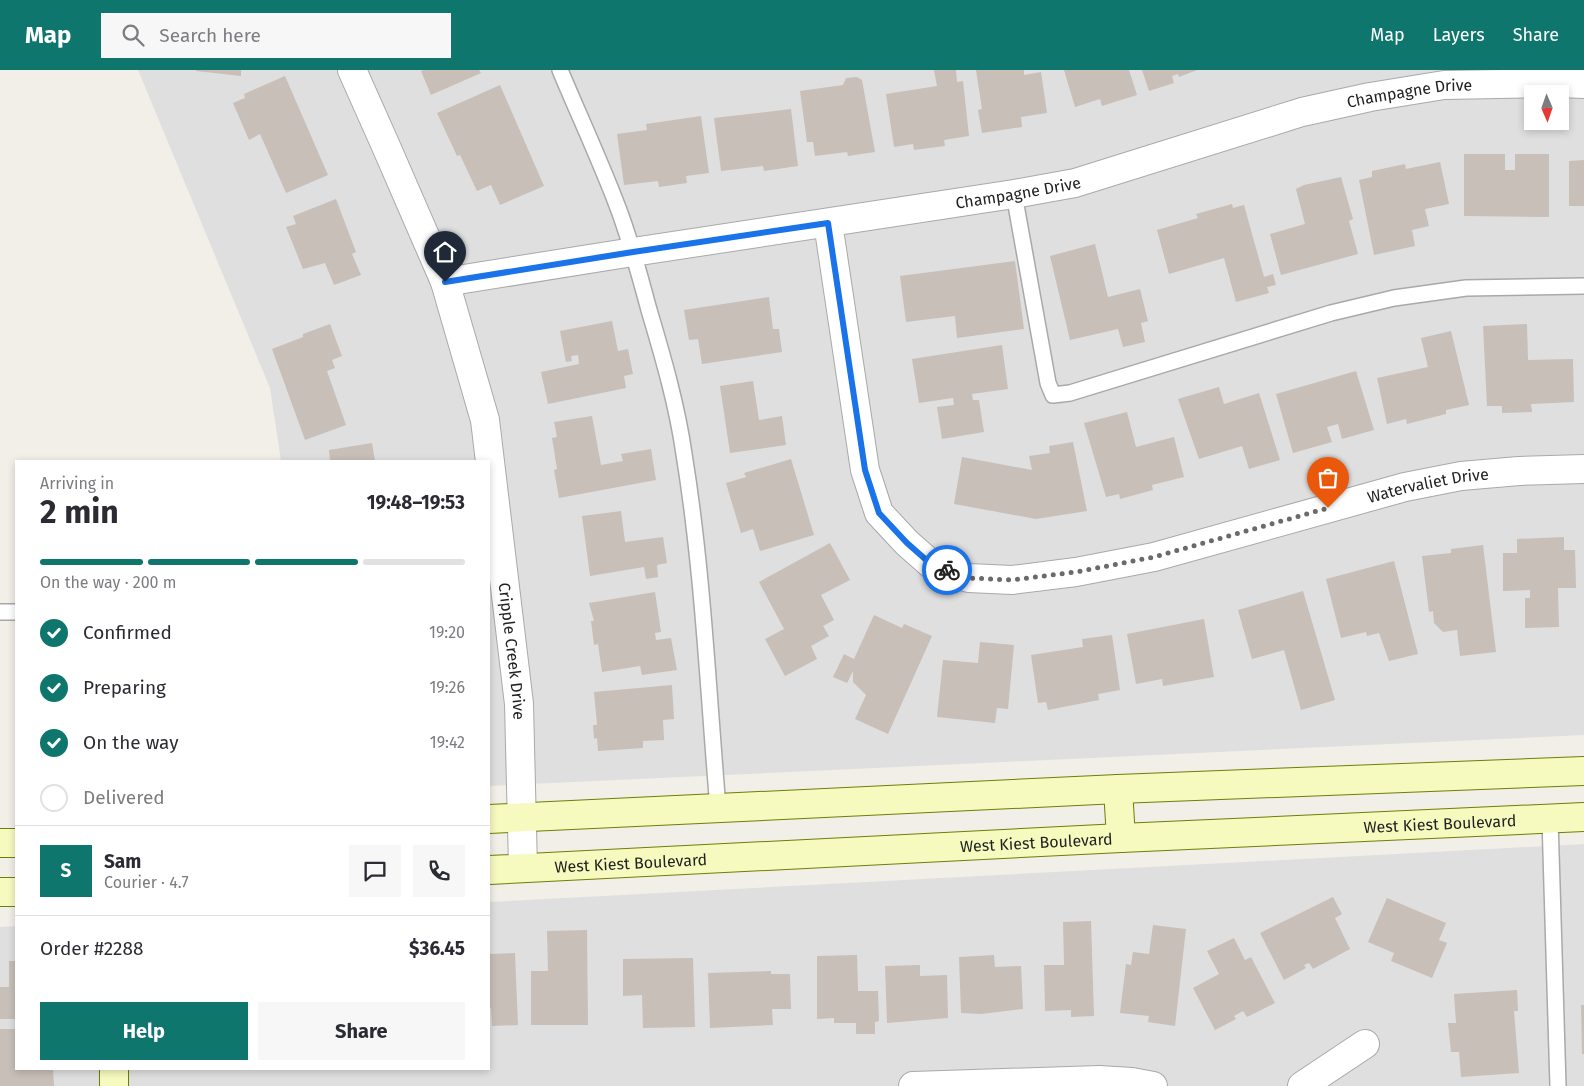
<!DOCTYPE html>
<meta charset="utf-8">
<style>
body{margin:0;font-family:"Fira Sans",sans-serif;background:#f7f7f7;color:#2b2b33;height:100vh;display:flex;flex-direction:column;font-size:19px;white-space:nowrap}
*{box-sizing:border-box;margin:0}
p{font-size:16px;color:#7c7c81}
.icon{flex:none;width:28px;height:28px;fill:none;stroke:currentColor;stroke-width:2;stroke-linecap:round;stroke-linejoin:round}
.map{position:relative;flex:1;overflow:hidden}
.sheet{position:absolute;left:15px;top:390px;width:475px;height:610px;display:flex;flex-direction:column;background:#fff;border-radius:0px;box-shadow:0 2px 8px #0003}
.sheet>*{flex:none}
.needle{width:32px;rotate:178deg}
.tools{position:absolute;left:1524px;top:15px;display:grid;gap:10px}
.tools a{display:grid;place-items:center;width:45px;height:45px;border-radius:0px;background:#fff;box-shadow:0 2px 8px #0003;font-size:25px}
.pin{position:absolute;display:grid;place-items:center;width:42px;height:42px;color:#fff;margin:-51px -21px;border-radius:50% 50% 50% 0;rotate:-45deg;box-shadow:0 0 5px #0007}
.pin .icon{rotate:45deg}
.courier{position:absolute;display:grid;place-items:center;width:50px;height:50px;margin:-25px;border:4px solid #1a73e8;border-radius:50%;background:#fff;color:#222;box-shadow:0 1px 6px #0007}
.head em{font-style:normal;font-weight:700}
.head div{display:flex;flex-direction:column-reverse}
.head{display:flex;align-items:center;justify-content:space-between;height:85px;padding:0 25px}
h1{font-size:32px;font-weight:700;line-height:38px}
.bar{display:grid;grid-template-columns:repeat(4,1fr);gap:8px 5px;align-content:center;height:60px;padding:0 25px}
.bar i{height:6px;border-radius:4px;background:#e1e1e2}
.bar .current{background:#0f766e}
.bar p{grid-column:span 4}
.line{display:flex;align-items:center;gap:12px;padding:0 25px;border-top:1px solid #e1e1e2}
.line div{flex:1}
.round{display:grid;place-items:center;flex:none;width:52px;height:52px;border-radius:0px;background:#f7f7f7}
ol{padding:0 25px;list-style:none}
li{display:flex;align-items:center;gap:15px;height:55px}
li p{margin-inline-start:auto}
li .icon{padding:5px;border-radius:50%;background:#0f766e;color:#fff;stroke-width:4}
li:last-child{color:#7c7c81}
li i{width:28px;height:28px;border:2px solid #e1e1e2;border-radius:50%}
.cta{display:flex;gap:10px;margin-top:auto;padding:10px 25px}
.cta a{flex:1;height:58px;border-radius:0px;background:#0f766e;color:#fff;font-size:20px;font-weight:700;line-height:58px;text-align:center}
.cta a+a{background:#f7f7f7;color:#2b2b33}
header{display:flex;align-items:center;gap:30px;box-sizing:border-box;height:70px;padding:0 25px;background:#0f766e;color:#fff}
header strong{font-size:24px}
nav{display:flex;gap:28px;margin-inline-start:auto;font-size:18px}
.search{width:350px;height:45px;background:#f7f7f7;display:flex;align-items:center;gap:12px;box-sizing:border-box;padding:0 18px;border-radius:0px;color:#7c7c81;font-size:19px}
.map>svg:first-child{display:block}
.residential{fill:#e0dfdf;fill-rule:evenodd}
.building{fill:#c7bfb8}
.lines{fill:none;stroke-linecap:round;stroke-linejoin:round}
.lane-casing{stroke:#a9a9a9;stroke-width:18}
.street-casing{stroke:#a9a9a9;stroke-width:30}
.secondary-casing{stroke:#707d05;stroke-width:30}
.lane{stroke:#fff;stroke-width:15}
.street{stroke:#fff;stroke-width:28}
.secondary{stroke:#f7fabf;stroke-width:28}
.done{stroke:#6b6a68;stroke-width:5;stroke-dasharray:0 9}
.route{stroke:#1a73e8;stroke-width:6}
.labels{text-anchor:middle;stroke-width:4;stroke-linejoin:round;paint-order:stroke}
.street-label{font-size:16px;fill:#222;stroke:#fff}
</style>
<header>
<strong>Map</strong>
<div class="search"><svg class="icon" aria-label="search" viewBox="0 0 24 24"><circle cx="10" cy="10" r="6"/><path d="M15 15l6 6"/></svg>Search here</div>
<nav><a>Map</a><a>Layers</a><a>Share</a></nav>
</header>
<div class="map">
<svg width="1584" height="1016" viewBox="0 0 1584 1016">
<rect width="100%" height="100%" fill="#f2efe9"/>
<g class="residential">
<path d="M138 0H1584V665L489 716V391H281L270 318ZM1532 24H1560V51H1532Z"/>
<polygon points="1584,774 1584,1016 0,1016 0,857 16,856 16,999 489,999 489,832"/>
</g>
<g class="building">
<polygon points="196,0 241,0 241,6 196,1"/>
<polygon points="424,0 479,0 481,3 431,25 421,1"/>
<polygon points="934,0 956,0 957,12 963,11 969,66 944,70 945,76 914,80 913,74 894,77 886,24 937,16"/>
<polygon points="976,0 1024,0 1024,5 1041,2 1047,43 1021,47 1022,57 982,63 978,40 982,39"/>
<polygon points="1064,0 1129,0 1137,25 1102,36 1100,29 1075,37"/>
<polygon points="1142,0 1197,0 1179,7 1178,4 1172,6 1174,13 1149,21"/>
<polygon points="285,6 328,105 286,123 260,64 249,70 233,33 245,28 244,24"/>
<polygon points="857,7 862,10 875,82 848,86 847,82 815,86 813,72 807,72 800,21 843,15 846,8"/>
<polygon points="500,15 544,116 500,135 491,115 477,121 460,85 457,86 437,43"/>
<polygon points="791,39 798,96 764,101 763,96 721,101 714,48"/>
<polygon points="701,46 709,103 686,106 687,113 659,117 658,111 624,115 617,64 647,60 646,54"/>
<polygon points="1464,84 1505,84 1505,100 1515,100 1515,84 1549,84 1549,147 1464,146"/>
<polygon points="1584,90 1584,136 1569,136 1569,91"/>
<polygon points="1440,92 1449,134 1425,139 1429,156 1412,160 1415,176 1374,185 1359,110 1372,107 1372,101 1405,94 1406,99"/>
<polygon points="1341,107 1353,149 1349,151 1358,184 1281,205 1270,164 1305,154 1296,119 1304,115"/>
<polygon points="336,129 356,182 352,184 361,205 334,215 325,193 303,199 286,157 296,154 293,146"/>
<polygon points="1232,134 1233,138 1244,135 1264,207 1273,204 1276,215 1267,217 1269,223 1236,232 1224,188 1169,204 1157,160 1198,148 1196,144"/>
<polygon points="1095,174 1108,227 1140,219 1148,251 1141,253 1145,272 1123,277 1118,259 1070,270 1050,186"/>
<polygon points="1015,191 1024,259 957,268 955,246 906,252 900,206"/>
<polygon points="769,227 773,259 779,259 782,282 702,294 698,269 689,270 684,240"/>
<polygon points="612,251 618,281 628,279 633,304 624,306 626,318 548,334 541,302 579,294 578,285 571,286 572,291 566,292 560,261"/>
<polygon points="330,254 342,286 332,290 335,298 327,301 346,355 305,370 272,279 303,267 303,264"/>
<polygon points="1527,254 1528,290 1573,289 1574,332 1531,334 1532,342 1502,343 1502,336 1487,336 1483,256"/>
<polygon points="1451,261 1469,335 1446,340 1446,344 1407,354 1406,349 1387,354 1377,308 1428,297 1421,268"/>
<polygon points="1002,275 1008,319 972,324 973,330 979,330 984,362 942,369 937,337 954,335 953,328 919,333 912,289"/>
<polygon points="1356,301 1374,360 1342,369 1338,354 1327,357 1332,372 1293,383 1276,324"/>
<polygon points="753,311 759,350 782,346 786,375 730,383 720,316"/>
<polygon points="1219,317 1224,334 1259,323 1280,390 1249,399 1242,376 1199,389 1178,329"/>
<polygon points="1127,342 1136,377 1174,367 1184,407 1152,415 1153,420 1120,429 1119,424 1106,427 1084,353"/>
<polygon points="592,346 601,395 623,391 621,384 651,379 656,410 559,428 554,400 557,399 552,368 557,367 554,352"/>
<polygon points="1073,372 1087,441 1036,449 954,434 962,387 1032,400 1029,386 1050,383 1049,376"/>
<polygon points="372,373 375,391 330,391 329,380"/>
<polygon points="791,389 814,465 760,481 753,459 741,463 726,413 746,407 744,403"/>
<polygon points="621,441 625,472 663,467 667,493 657,495 658,507 646,509 644,497 590,506 582,446"/>
<polygon points="1564,467 1564,480 1575,480 1576,518 1558,518 1559,557 1525,558 1525,528 1530,528 1530,520 1503,521 1503,483 1517,483 1517,469"/>
<polygon points="830,473 850,510 821,525 834,550 823,556 829,566 811,576 817,589 785,606 765,569 784,559 759,512"/>
<polygon points="1483,475 1496,582 1460,586 1457,560 1443,562 1434,553 1433,541 1429,542 1422,486 1451,483 1451,479"/>
<polygon points="1394,491 1418,584 1389,591 1379,563 1367,566 1366,562 1341,568 1326,509"/>
<polygon points="1303,521 1335,630 1301,640 1284,580 1252,589 1238,540"/>
<polygon points="655,522 661,562 655,563 656,570 671,568 677,600 642,605 640,596 602,602 598,574 594,575 591,551 594,551 589,533"/>
<polygon points="874,545 902,558 904,554 932,566 888,664 855,649 866,625 853,612 853,601 847,613 833,607 844,584 854,589"/>
<polygon points="1204,549 1214,607 1163,616 1162,609 1136,614 1127,564"/>
<polygon points="1112,565 1120,620 1098,624 1099,630 1048,640 1046,632 1038,633 1031,585 1083,577 1082,569"/>
<polygon points="980,572 1014,575 1008,639 997,638 995,653 937,647 943,590 978,593"/>
<polygon points="672,615 674,649 663,650 664,670 643,671 643,678 598,681 597,668 594,669 593,655 597,655 594,622"/>
<polygon points="1333,827 1342,844 1335,848 1350,879 1313,899 1309,893 1304,895 1306,898 1284,910 1260,863"/>
<polygon points="1387,828 1446,853 1439,870 1447,873 1432,908 1391,891 1394,883 1368,872"/>
<polygon points="1091,851 1094,946 1071,947 1071,940 1045,941 1044,895 1064,895 1063,852"/>
<polygon points="1153,855 1186,859 1175,956 1148,952 1149,946 1120,943 1126,894 1131,895 1133,882 1149,884"/>
<polygon points="587,860 588,955 531,955 531,901 548,901 547,861"/>
<polygon points="1234,868 1245,890 1251,887 1275,933 1247,947 1243,941 1234,946 1236,949 1215,960 1193,918 1219,904 1207,881"/>
<polygon points="515,883 518,955 492,956 491,938 489,938 489,884"/>
<polygon points="857,885 858,921 878,921 879,951 875,952 875,964 856,964 856,953 834,953 834,948 817,949 817,886"/>
<polygon points="994,885 995,897 1021,896 1023,939 981,944 961,943 959,887"/>
<polygon points="693,888 695,957 643,958 642,925 623,926 623,889"/>
<polygon points="9,891 16,891 16,949 0,949 0,917 9,917"/>
<polygon points="920,895 920,906 947,905 948,948 887,953 885,896"/>
<polygon points="771,901 771,904 790,904 791,939 772,939 773,955 710,958 708,903"/>
<polygon points="1517,920 1518,941 1514,941 1519,1003 1461,1007 1459,982 1451,982 1448,953 1456,953 1454,924"/>
<polygon points="1581,935 1584,935 1584,984 1582,984"/>
<polygon points="0,959 16,959 16,999 53,999 54,1016 0,1016"/>
</g>
<g class="lines">
<defs>
<g id="lane">
<path d="M560 0C578 43 598 86 615 130 629 165 639 203 649 240 663 287 677 335 684 384 703 501 708 620 718 738"/>
<polyline points="1014,124 1048,313 1053,325 1070,323 1331,243 1394,228 1466,218 1584,216"/>
<polyline points="0,542 16,542"/>
<polyline points="1550,749 1558,1016"/>
</g>
<g id="street">
<path id="s1" d="M352 0 385 74 445 212 485 350 519 634 523 798"/>
<path id="s2" d="M828 153 865 400 879 443 907 473 932 495 969 508 1012 510 1076 502 1154 487 1405 417 1461 406 1519 401 1584 399"/>
<path id="s3" d="M445 212 633 182 1014 124 1075 113 1302 42 1370 27 1444 15 1560 13 1584 14"/>
<polyline points="913,1016 1099,1010 1132,1012 1153,1016"/>
<polyline points="1302,1016 1365,974"/>
</g>
<g id="secondary">
<polyline points="1118,719 1121,768"/>
<polyline points="489,749 1118,719 1584,701"/>
<polyline points="0,773 16,773"/>
<path id="s4" d="M489 800 1121 768 1584 747"/>
<polyline points="0,822 16,822"/>
<polyline points="114,999 114,1016"/>
</g>
</defs>
<use href="#lane" class="lane-casing"/>
<use href="#street" class="street-casing"/>
<use href="#secondary" class="secondary-casing"/>
<use href="#lane" class="lane"/>
<use href="#street" class="street"/>
<use href="#secondary" class="secondary"/>
</g>
<g class="lines">
<polyline class="done" points="947,500 969,508 1012,510 1076,502 1154,487 1328,438"/>
<polyline class="route" points="445,212 633,182 828,153 865,400 879,443 907,473 932,495 947,500"/>
</g>
<g class="labels">
<g class="street-label">
<text dy="6" stroke="none"><textPath href="#s3" startOffset="985">Champagne Drive</textPath></text>
<text dy="6" stroke="none"><textPath href="#s3" startOffset="580">Champagne Drive</textPath></text>
<text dy="6" stroke="none"><textPath href="#s2" startOffset="879">Watervaliet Drive</textPath></text>
<text dy="6" stroke="none"><textPath href="#s1" startOffset="608">Cripple Creek Drive</textPath></text>
<text dy="6" stroke="none"><textPath href="#s4" startOffset="952">West Kiest Boulevard</textPath></text>
<text dy="6" stroke="none"><textPath href="#s4" startOffset="548">West Kiest Boulevard</textPath></text>
<text dy="6" stroke="none"><textPath href="#s4" startOffset="142">West Kiest Boulevard</textPath></text>
</g>
</g>
</svg>
<div class="tools">
<a><svg class="needle" viewBox="-14 -14 28 28"><path d="M0-13l5 13h-10z" fill="#e53935"/><path d="M0 13l5-13h-10z" fill="#7c7c81"/></svg></a>
</div>
<div class="pin" style="left:1328px;top:438px;background:#ea580c"><svg class="icon" aria-label="bag" viewBox="0 0 24 24"><path d="M5 8h14l-1 12H6zM9 8a3 3 0 0 1 6 0"/></svg></div>
<div class="pin" style="left:445px;top:212px;background:#1f2937"><svg class="icon" aria-label="home" viewBox="0 0 24 24"><path d="M3 11l9-7 9 7M6 9v11h12V9"/></svg></div>
<div class="courier" style="left:947px;top:500px"><svg class="icon" aria-label="bike" viewBox="0 0 24 24"><circle cx="6" cy="16" r="4"/><circle cx="18" cy="16" r="4"/><path d="M6 16l4-8h5l3 8M10 8l3 8H6M13 5h3"/></svg></div>
<section class="sheet">
<div class="head"><div><h1>2 min</h1><p>Arriving in</p></div><em>19:48–19:53</em></div>
<div class="bar"><i class="current"></i><i class="current"></i><i class="current"></i><i></i><p>On the way · 200 m</p></div>
<ol>
<li><svg class="icon" aria-label="check" viewBox="0 0 24 24"><path d="M5 12l5 5 9-10"/></svg>Confirmed<p>19:20</p></li>
<li><svg class="icon" aria-label="check" viewBox="0 0 24 24"><path d="M5 12l5 5 9-10"/></svg>Preparing<p>19:26</p></li>
<li><svg class="icon" aria-label="check" viewBox="0 0 24 24"><path d="M5 12l5 5 9-10"/></svg>On the way<p>19:42</p></li>
<li><i></i>Delivered</li>
</ol>
<div class="line" style="height:90px"><b class="round" style="background:#0f766e;color:#fff">S</b><div><b>Sam</b><p>Courier · 4.7</p></div><a class="round"><svg class="icon" aria-label="chat" viewBox="0 0 24 24"><path d="M4 5h16v11H9l-5 4z"/></svg></a><a class="round"><svg class="icon" aria-label="phone" viewBox="0 0 24 24"><path d="M5 4h4l2 5-3 2q2 4 5 5l2-3 5 2v4C11 20 4 13 5 4z"/></svg></a></div>
<div class="line" style="height:65px"><div>Order #2288</div><b>$36.45</b></div>
<div class="cta"><a>Help</a><a>Share</a></div>
</section>
</div>
